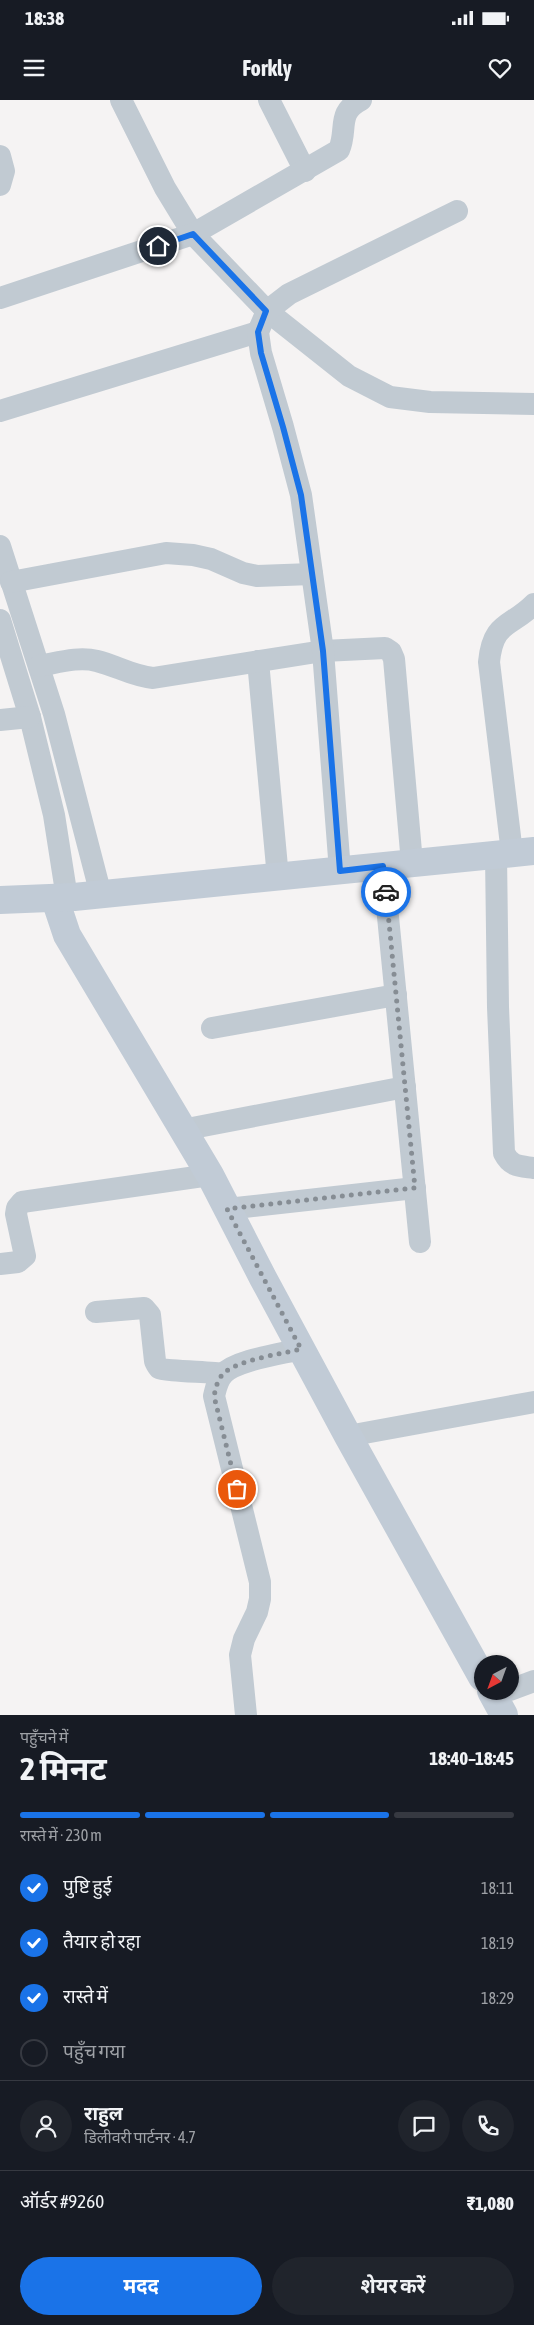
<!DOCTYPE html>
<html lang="hi">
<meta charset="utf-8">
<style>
body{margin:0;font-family:"Asap Condensed","Noto Sans Devanagari",sans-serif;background:#20242c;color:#f1f3f6;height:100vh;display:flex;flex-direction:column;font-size:19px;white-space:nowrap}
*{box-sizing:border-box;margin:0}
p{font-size:16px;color:#9ea1a6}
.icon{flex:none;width:28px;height:28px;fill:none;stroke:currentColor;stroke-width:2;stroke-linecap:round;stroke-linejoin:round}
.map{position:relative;height:1615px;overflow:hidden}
.drawer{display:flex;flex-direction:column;background:#171b24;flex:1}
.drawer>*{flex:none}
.needle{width:32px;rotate:221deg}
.buttons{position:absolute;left:474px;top:1555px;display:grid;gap:10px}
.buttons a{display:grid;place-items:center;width:45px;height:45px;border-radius:50%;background:#171b24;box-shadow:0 1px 4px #0004;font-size:25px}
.pin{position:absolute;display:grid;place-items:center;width:42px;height:42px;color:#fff;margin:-21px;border:2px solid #fff;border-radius:50%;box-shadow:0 1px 5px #0007}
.courier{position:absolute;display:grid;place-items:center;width:50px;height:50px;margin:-25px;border:4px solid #1a73e8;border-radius:50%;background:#fff;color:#222;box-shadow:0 1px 6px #0007}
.headline em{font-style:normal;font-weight:700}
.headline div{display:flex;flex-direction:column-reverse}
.headline{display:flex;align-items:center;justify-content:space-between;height:85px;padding:0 20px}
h1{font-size:32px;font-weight:700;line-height:38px}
.bar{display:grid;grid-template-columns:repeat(4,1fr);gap:8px 5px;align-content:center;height:60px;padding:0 20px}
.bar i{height:6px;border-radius:4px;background:#363941}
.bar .current{background:#1a73e8}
.bar p{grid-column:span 4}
.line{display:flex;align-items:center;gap:12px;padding:0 20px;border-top:1px solid #363941}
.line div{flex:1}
.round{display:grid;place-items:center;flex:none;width:52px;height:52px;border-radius:26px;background:#20242c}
ol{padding:0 20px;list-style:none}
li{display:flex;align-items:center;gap:15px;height:55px}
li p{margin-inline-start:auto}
li .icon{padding:5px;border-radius:50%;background:#1a73e8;color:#fff;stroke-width:4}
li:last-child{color:#9ea1a6}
li i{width:28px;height:28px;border:2px solid #363941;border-radius:50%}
.primary-button{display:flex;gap:10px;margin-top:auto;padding:10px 20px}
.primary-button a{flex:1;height:58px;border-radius:30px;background:#1a73e8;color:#fff;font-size:20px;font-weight:700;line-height:58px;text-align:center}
.primary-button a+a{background:#20242c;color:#f1f3f6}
.status{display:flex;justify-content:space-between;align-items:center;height:35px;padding:0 25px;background:#171b24;direction:ltr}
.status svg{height:14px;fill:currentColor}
header{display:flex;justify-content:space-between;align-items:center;height:65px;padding:0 20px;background:#171b24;font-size:22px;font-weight:700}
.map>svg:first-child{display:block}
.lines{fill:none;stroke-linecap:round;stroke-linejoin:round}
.street{stroke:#c1cad2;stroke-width:22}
.secondary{stroke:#c1cbd6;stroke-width:28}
.done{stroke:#868d94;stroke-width:5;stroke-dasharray:0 9}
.route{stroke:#1a73e8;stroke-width:6}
</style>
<div class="status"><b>18:38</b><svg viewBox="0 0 49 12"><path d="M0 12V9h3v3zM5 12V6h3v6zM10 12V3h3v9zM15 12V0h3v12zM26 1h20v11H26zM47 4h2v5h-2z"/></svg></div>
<header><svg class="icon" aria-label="menu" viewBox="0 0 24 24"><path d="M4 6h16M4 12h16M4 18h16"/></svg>Forkly<svg class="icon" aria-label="heart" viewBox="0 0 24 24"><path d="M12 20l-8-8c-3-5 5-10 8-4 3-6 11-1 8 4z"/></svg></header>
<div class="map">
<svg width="534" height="1615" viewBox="0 0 534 1615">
<rect width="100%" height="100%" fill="#f5f3f3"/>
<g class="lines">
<g class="street">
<polyline points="121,0 165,88 193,134 267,211 349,276 390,297 430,302 534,304"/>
<polyline points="269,0 305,71"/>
<polyline points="0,56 4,71 0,85"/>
<path d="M0 198 193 134 339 50C348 29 336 13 361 0"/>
<polyline points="0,311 258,232"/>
<polyline points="0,446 54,614 101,795"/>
<polyline points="11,482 166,453 193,455 211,459 243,473 257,476 312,474"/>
<polyline points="0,520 30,617 54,715 67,798"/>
<polyline points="258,561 278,778"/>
<path d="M39 566C57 563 78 556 97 561 117 566 132 576 153 578L323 551 385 548 391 552 394 559 412 763"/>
<polyline points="0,620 30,617"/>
<path d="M512 753 489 562C493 521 510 528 534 504"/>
<path d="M496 755 498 907 504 1053C511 1067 520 1066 534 1068"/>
<polyline points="383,766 420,1142"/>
<polyline points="340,771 323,551 301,395 283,327 261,253 258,232 267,211 289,194 457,111"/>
<polyline points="212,928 396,895"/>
<polyline points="182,1030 405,987"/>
<polyline points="227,1109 415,1088"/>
<polyline points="0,1164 18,1162 25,1156 16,1114 17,1108 22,1102 210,1075"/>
<path d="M96 1212 144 1208 150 1215 155 1261C155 1262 158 1267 159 1268 164 1271 212 1272 223 1274"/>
<polyline points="348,1336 534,1302"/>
<polyline points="510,1590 534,1581"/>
<path d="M246 1615 240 1555 244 1539 257 1512 260 1499V1482L214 1296C216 1288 217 1281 223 1274 236 1260 281 1254 301 1249"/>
</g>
<g class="secondary">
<polyline points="55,799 67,835 210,1075 263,1178 348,1336 482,1577"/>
<polyline points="0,800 74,797 534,751"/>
<polyline points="491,1591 504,1615"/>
</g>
</g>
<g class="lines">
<path class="done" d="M237 1389 214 1296C216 1288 217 1280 223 1274 236 1260 281 1254 301 1249L227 1109 415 1088 386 792"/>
<polyline class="route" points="158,146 193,134 266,211 258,232 261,253 283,327 301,395 323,551 340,771 383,766 386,792"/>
</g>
</svg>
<div class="buttons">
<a><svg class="needle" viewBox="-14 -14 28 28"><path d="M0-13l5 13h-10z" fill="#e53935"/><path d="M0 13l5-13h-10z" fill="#9ea1a6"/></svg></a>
</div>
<div class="pin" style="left:237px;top:1389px;background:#ea580c"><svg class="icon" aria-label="bag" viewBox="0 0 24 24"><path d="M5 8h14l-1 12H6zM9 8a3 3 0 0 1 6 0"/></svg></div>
<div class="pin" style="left:158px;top:146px;background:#1f2937"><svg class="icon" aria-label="home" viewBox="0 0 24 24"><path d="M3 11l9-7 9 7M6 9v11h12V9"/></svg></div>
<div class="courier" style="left:386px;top:792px"><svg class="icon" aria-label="car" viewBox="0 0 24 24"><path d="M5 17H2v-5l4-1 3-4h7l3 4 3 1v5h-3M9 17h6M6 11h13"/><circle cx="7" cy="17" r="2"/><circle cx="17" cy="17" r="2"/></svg></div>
</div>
<section class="drawer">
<div class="headline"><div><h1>2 मिनट</h1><p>पहुँचने में</p></div><em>18:40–18:45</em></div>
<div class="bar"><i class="current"></i><i class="current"></i><i class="current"></i><i></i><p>रास्ते में · 230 m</p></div>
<ol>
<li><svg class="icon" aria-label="check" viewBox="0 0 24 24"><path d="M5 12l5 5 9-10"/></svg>पुष्टि हुई<p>18:11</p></li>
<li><svg class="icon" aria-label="check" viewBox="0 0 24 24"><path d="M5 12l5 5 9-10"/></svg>तैयार हो रहा<p>18:19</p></li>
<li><svg class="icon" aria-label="check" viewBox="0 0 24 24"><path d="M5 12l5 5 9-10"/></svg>रास्ते में<p>18:29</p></li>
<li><i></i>पहुँच गया</li>
</ol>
<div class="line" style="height:90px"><a class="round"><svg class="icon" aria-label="person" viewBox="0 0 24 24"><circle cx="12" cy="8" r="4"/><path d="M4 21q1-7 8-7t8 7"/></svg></a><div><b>राहुल</b><p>डिलीवरी पार्टनर · 4.7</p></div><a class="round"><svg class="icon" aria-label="chat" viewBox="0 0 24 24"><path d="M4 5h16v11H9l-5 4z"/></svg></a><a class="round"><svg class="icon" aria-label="phone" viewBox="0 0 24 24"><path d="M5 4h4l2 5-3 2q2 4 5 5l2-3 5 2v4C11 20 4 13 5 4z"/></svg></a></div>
<div class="line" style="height:65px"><div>ऑर्डर #9260</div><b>₹1,080</b></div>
<div class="primary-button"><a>मदद</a><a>शेयर करें</a></div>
</section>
